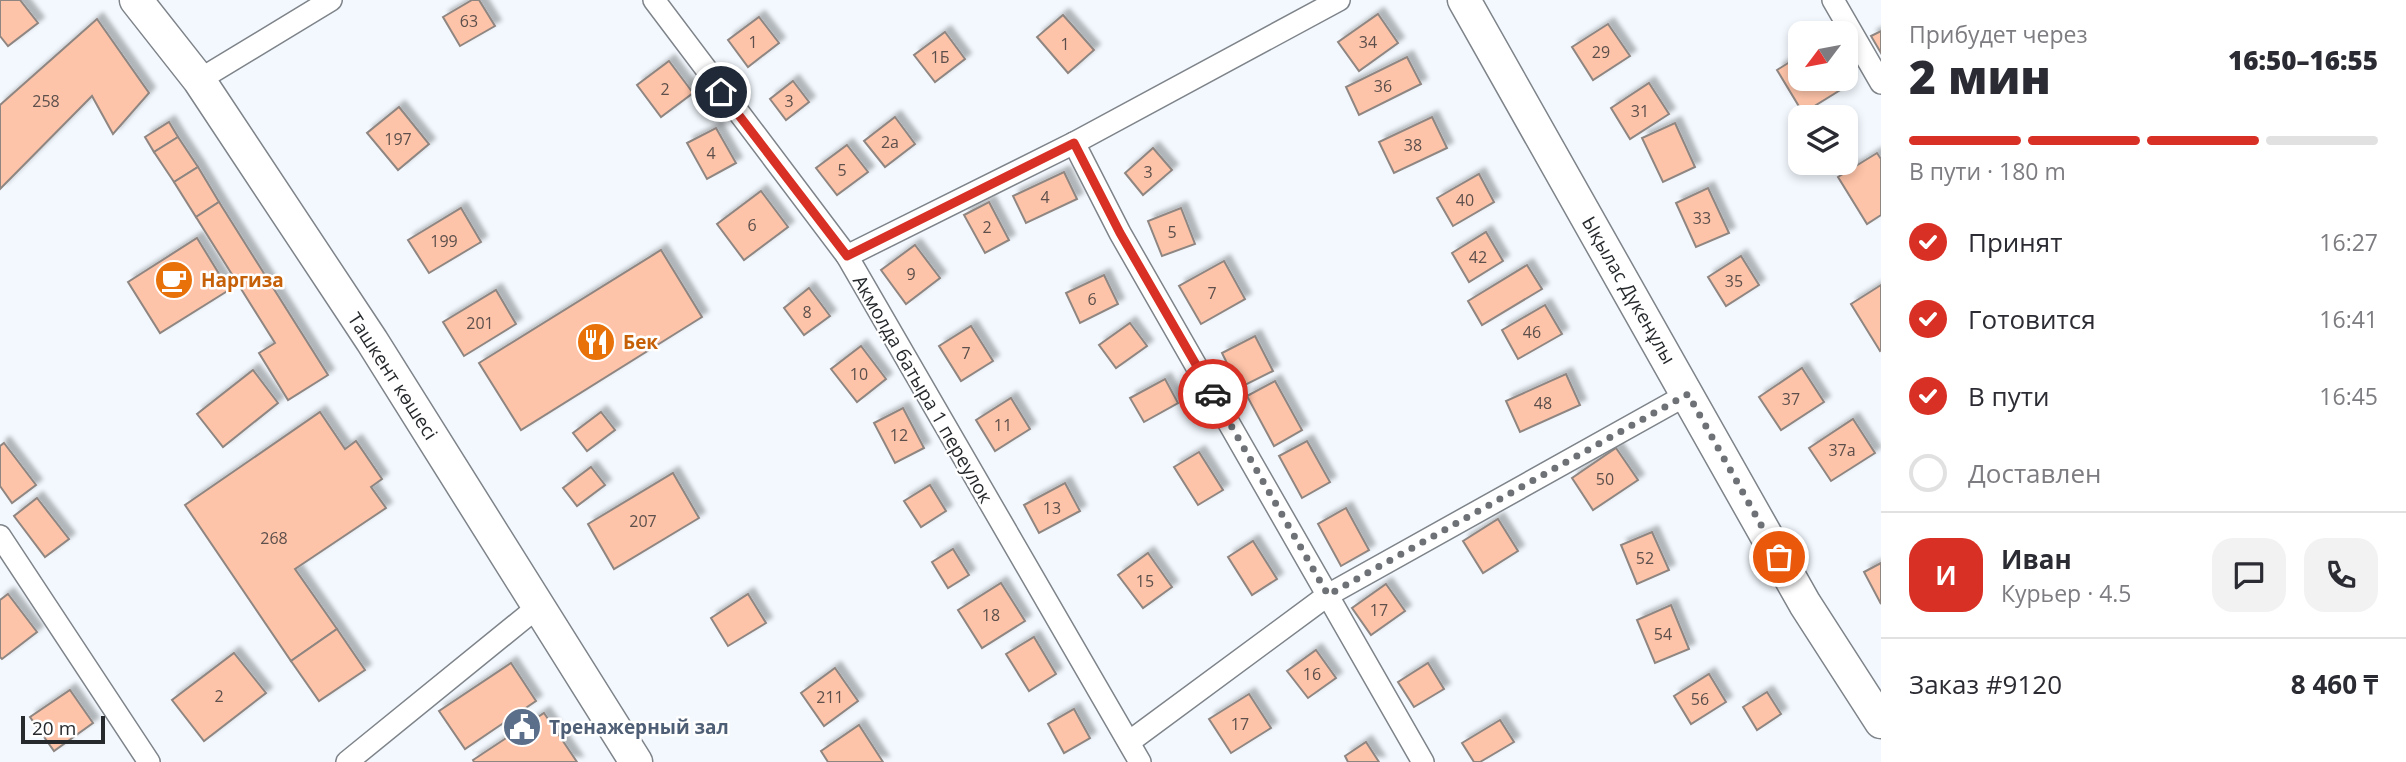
<!DOCTYPE html>
<html lang="ru">
<meta charset="utf-8">
<style>
body{margin:0;font-family:"Open Sans",sans-serif;background:#f2f2f3;color:#2b2b33;height:100vh;display:flex;flex-direction:column;font-size:26px;white-space:nowrap}
*{box-sizing:border-box;margin:0}
p{font-size:23px;color:#7c7c81}
.icon{flex:none;width:38px;height:38px;fill:none;stroke:currentColor;stroke-width:2;stroke-linecap:round;stroke-linejoin:round}
.map{position:relative;flex:1;overflow:hidden}
.panel{display:flex;flex-direction:column;background:#fff;width:525px}
.panel>*{flex:none}
.needle{width:46px;rotate:238deg}
.tools{position:absolute;left:1788px;top:21px;display:grid;gap:14px}
.tools a{display:grid;place-items:center;width:70px;height:70px;border-radius:14px;background:#fff;box-shadow:0 4px 10px #0003;font-size:35px}
.scale{position:absolute;left:21px;bottom:18px;width:84px;box-sizing:border-box;padding-left:7px;border:4px solid #272a2d;border-top:0;font-size:19px;line-height:24px;white-space:nowrap;color:#272a2d;-webkit-text-stroke:5px #fff;paint-order:stroke}
.pin{position:absolute;display:grid;place-items:center;width:60px;height:60px;color:#fff;margin:-30px;border:4px solid #fff;border-radius:50%;box-shadow:0 2px 7px #0007}
.courier{position:absolute;display:grid;place-items:center;width:70px;height:70px;margin:-35px;border:5px solid #d93025;border-radius:50%;background:#fff;color:#222;box-shadow:0 2px 9px #0007}
.summary em{font-style:normal;font-weight:800}
.summary div{display:flex;flex-direction:column-reverse}
.summary{display:flex;align-items:center;justify-content:space-between;height:119px;padding:0 28px}
h1{font-size:46px;font-weight:800;line-height:52px}
.bar{display:grid;grid-template-columns:repeat(4,1fr);gap:10px 7px;align-content:center;height:84px;padding:0 28px}
.bar i{height:9px;border-radius:5px;background:#e1e1e2}
.bar .current{background:#d93025}
.bar p{grid-column:span 4}
.line{display:flex;align-items:center;gap:18px;padding:0 28px;border-top:2px solid #e1e1e2}
.line div{flex:1}
.round{display:grid;place-items:center;flex:none;width:74px;height:74px;border-radius:21px;background:#f2f2f3}
ol{padding:0 28px;list-style:none}
li{display:flex;align-items:center;gap:21px;height:77px}
li p{margin-inline-start:auto}
li .icon{padding:7px;border-radius:50%;background:#d93025;color:#fff;stroke-width:4}
li:last-child{color:#7c7c81}
li i{width:38px;height:38px;border:4px solid #e1e1e2;border-radius:50%}
main{display:flex;flex:1;min-height:0}
.map>svg:first-child{display:block}
.building{fill:#fec4a9;stroke:#8f8682;stroke-width:2;filter:url(#shadow)}
.lines{fill:none;stroke-linecap:round;stroke-linejoin:round}
.street-casing{stroke:#7e848a;stroke-width:24}
.secondary-casing{stroke:#7e848a;stroke-width:35}
.street{stroke:#fff;stroke-width:21}
.secondary{stroke:#fff;stroke-width:32}
.done{stroke:#6e7276;stroke-width:7;stroke-dasharray:0 12.6}
.route{stroke:#d93025;stroke-width:9}
.labels{text-anchor:middle;stroke-width:5;stroke-linejoin:round;paint-order:stroke}
.number-label{font-size:16px;fill:#5d504c}
.food-label{font-size:19px;font-weight:bold;fill:#c56008;stroke:#fff;text-anchor:start}
.street-label{font-size:19px;fill:#272a2d;stroke:#fff}
.service-label{font-size:19px;font-weight:bold;fill:#4e5e75;stroke:#fff;text-anchor:start}
</style>
<main>
<div class="map">
<svg width="1881" height="762" viewBox="0 0 1881 762">
<defs>
<filter id="shadow"><feDropShadow dx="6" dy="-6" stdDeviation="2" flood-color="#0004"/></filter>
</defs>
<rect width="100%" height="100%" fill="#f2f8fe"/>
<g class="building">
<polygon points="0,0 20,0 38,23 8,46 0,36"/>
<polygon points="472,0 479,0 495,26 460,46 443,17"/>
<polygon points="1378,14 1398,43 1359,71 1338,42"/>
<polygon points="1063,15 1094,50 1068,73 1037,37"/>
<polygon points="759,17 779,43 748,67 728,40"/>
<polygon points="97,19 149,93 113,134 92,96 0,189 0,105"/>
<polygon points="1608,24 1630,56 1593,80 1572,47"/>
<polygon points="1881,31 1881,53 1871,36"/>
<polygon points="945,32 965,59 935,82 914,55"/>
<polygon points="1801,55 1801,79 1836,79 1842,89 1803,113 1777,70"/>
<polygon points="1407,57 1421,84 1359,115 1346,87"/>
<polygon points="669,61 693,93 661,117 637,85"/>
<polygon points="793,81 809,102 786,120 770,99"/>
<polygon points="1649,83 1669,114 1630,139 1611,108"/>
<polygon points="399,107 429,144 398,170 367,133"/>
<polygon points="895,117 915,144 885,167 864,141"/>
<polygon points="1432,117 1447,148 1394,173 1379,142"/>
<polygon points="169,122 178,137 154,152 145,137"/>
<polygon points="1675,123 1695,167 1663,182 1642,138"/>
<polygon points="716,128 736,163 707,179 687,143"/>
<polygon points="178,137 198,167 174,182 154,152"/>
<polygon points="847,145 868,172 837,195 816,168"/>
<polygon points="1153,148 1172,170 1143,195 1125,173"/>
<polygon points="1877,153 1881,159 1881,215 1867,224 1838,177"/>
<polygon points="198,167 219,202 196,217 174,182"/>
<polygon points="1064,172 1077,199 1026,223 1013,196"/>
<polygon points="1479,174 1494,202 1453,226 1437,198"/>
<polygon points="1708,188 1729,233 1696,247 1676,203"/>
<polygon points="761,191 788,227 744,260 717,224"/>
<polygon points="219,202 328,375 288,400 259,353 275,343 196,217"/>
<polygon points="989,202 1009,240 985,253 964,215"/>
<polygon points="461,208 481,242 429,273 408,240"/>
<polygon points="1181,208 1195,244 1162,256 1148,221"/>
<polygon points="1486,232 1503,261 1469,282 1452,253"/>
<polygon points="197,238 229,290 160,333 128,282"/>
<polygon points="915,245 940,278 906,304 881,270"/>
<polygon points="661,250 702,317 521,430 479,363"/>
<polygon points="1741,256 1759,285 1726,306 1708,277"/>
<polygon points="1224,261 1245,299 1201,324 1179,286"/>
<polygon points="1527,265 1542,289 1482,325 1468,301"/>
<polygon points="1104,275 1118,304 1080,323 1066,293"/>
<polygon points="1881,285 1881,350 1880,351 1851,304"/>
<polygon points="809,288 830,316 804,335 784,308"/>
<polygon points="496,290 516,324 464,356 443,322"/>
<polygon points="1545,305 1562,334 1518,359 1502,330"/>
<polygon points="1130,323 1147,346 1116,368 1099,345"/>
<polygon points="971,326 993,361 961,381 939,346"/>
<polygon points="1255,336 1273,371 1239,388 1222,353"/>
<polygon points="861,346 886,379 857,402 831,369"/>
<polygon points="1802,368 1824,402 1781,430 1759,397"/>
<polygon points="253,370 278,403 223,447 197,414"/>
<polygon points="1566,374 1580,405 1520,432 1506,401"/>
<polygon points="1165,379 1178,403 1144,422 1130,398"/>
<polygon points="1275,381 1302,430 1274,446 1247,396"/>
<polygon points="1011,398 1030,429 995,451 976,420"/>
<polygon points="903,408 924,448 895,463 874,423"/>
<polygon points="320,412 345,449 356,441 382,479 371,487 386,508 295,569 337,629 291,661 185,505"/>
<polygon points="601,412 615,430 587,451 573,433"/>
<polygon points="1853,419 1875,453 1831,481 1809,448"/>
<polygon points="1307,441 1330,482 1302,498 1279,456"/>
<polygon points="4,443 36,485 12,503 0,486 0,446"/>
<polygon points="1616,448 1638,480 1593,510 1572,478"/>
<polygon points="1199,452 1223,490 1198,505 1174,467"/>
<polygon points="591,467 605,485 577,506 563,488"/>
<polygon points="673,473 699,518 614,569 588,524"/>
<polygon points="1065,483 1080,511 1039,533 1024,505"/>
<polygon points="930,485 946,511 921,527 904,501"/>
<polygon points="37,498 69,539 45,557 14,516"/>
<polygon points="1346,508 1369,550 1341,566 1318,524"/>
<polygon points="1498,519 1518,551 1483,573 1463,541"/>
<polygon points="1652,532 1669,570 1637,584 1621,545"/>
<polygon points="1253,541 1277,579 1252,595 1228,557"/>
<polygon points="953,549 969,575 948,588 932,562"/>
<polygon points="1148,553 1172,587 1143,608 1118,575"/>
<polygon points="1881,563 1881,604 1864,572"/>
<polygon points="1001,583 1025,621 982,648 958,610"/>
<polygon points="1386,584 1405,611 1371,635 1352,608"/>
<polygon points="8,594 37,632 2,659 0,657 0,600"/>
<polygon points="748,594 766,623 728,646 711,618"/>
<polygon points="1671,605 1689,649 1655,663 1637,620"/>
<polygon points="337,629 365,670 319,701 291,661"/>
<polygon points="1034,637 1056,674 1029,691 1006,654"/>
<polygon points="1316,650 1336,678 1308,698 1287,671"/>
<polygon points="234,653 266,693 204,741 172,700"/>
<polygon points="511,663 536,701 465,749 439,711"/>
<polygon points="1428,663 1444,689 1414,707 1398,682"/>
<polygon points="835,668 858,701 824,726 801,693"/>
<polygon points="1709,674 1726,702 1691,724 1674,696"/>
<polygon points="70,690 93,723 54,751 30,717"/>
<polygon points="1767,692 1781,714 1757,730 1743,707"/>
<polygon points="1249,694 1271,728 1231,753 1209,719"/>
<polygon points="1074,709 1090,738 1064,753 1048,724"/>
<polygon points="544,713 577,762 474,762 473,760"/>
<polygon points="1500,720 1514,742 1480,762 1474,762 1462,743"/>
<polygon points="859,725 883,762 828,762 821,751"/>
<polygon points="1366,742 1379,762 1348,762 1345,756"/>
</g>
<g class="lines">
<defs>
<g id="street">
<polyline points="654,0 847,256 1140,762"/>
<polyline points="1833,0 1881,83"/>
<polyline points="199,80 331,0"/>
<polyline points="1074,143 1120,233 1423,762"/>
<polyline points="847,256 1074,143 1339,0"/>
<polyline points="0,536 149,762"/>
<polyline points="1129,742 1328,595 1688,394"/>
<polyline points="347,762 539,606"/>
</g>
<g id="secondary">
<polyline points="136,0 199,80 372,341 636,762"/>
<polyline points="1464,0 1805,604 1881,722"/>
</g>
</defs>
<use href="#street" class="street-casing"/>
<use href="#secondary" class="secondary-casing"/>
<use href="#street" class="street"/>
<use href="#secondary" class="secondary"/>
</g>
<g class="lines">
<polyline class="done" points="1213,394 1328,595 1688,394 1779,557"/>
<polyline class="route" points="721,92 847,256 1074,143 1120,233 1213,394"/>
</g>
<defs>
<symbol id="cafe-disc" viewBox="-11 -11 22 22"><circle r="9.5" fill="#e8710a" stroke="#fff"/><path d="M-5.5-4.5H6V0H3Q3 3.5 0 3.5H-2.5Q-5.5 3.5-5.5 0ZM3-3.2v2h1.7v-2ZM-6 4.5H4V6H-6Z" fill="#fff"/></symbol>
<symbol id="restaurant-disc" viewBox="-11 -11 22 22"><circle r="9.5" fill="#e8710a" stroke="#fff"/><path d="M-5-6h1v4h1v-4h1v4h1v-4h1v5L-1.5 .5V6h-2V.5L-5-1ZM5-6V6H3V1.5H1.5Q1.5-4 5-6Z" fill="#fff"/></symbol>
<symbol id="civic-disc" viewBox="-11 -11 22 22"><circle r="9.5" fill="#5c6f8a" stroke="#fff"/><path d="M-.6-6.5H3V-4.5H.6V-3L4-1V1h2V6H-6V1h2V-1L-.6-3ZM-1.2 2.5V6h2.4V2.5Z" fill="#fff"/></symbol>
</defs>
<g fill-rule="evenodd">
<use href="#cafe-disc" x="152" y="258" width="44" height="44"/>
<use href="#restaurant-disc" x="574" y="320" width="44" height="44"/>
<use href="#civic-disc" x="500" y="705" width="44" height="44"/>
</g>
<g class="labels">
<g class="number-label">
<text x="469" y="27">63</text>
<text x="753" y="48">1</text>
<text x="1368" y="48">34</text>
<text x="1065" y="50">1</text>
<text x="1601" y="58">29</text>
<text x="940" y="63">1Б</text>
<text x="1383" y="92">36</text>
<text x="665" y="95">2</text>
<text x="46" y="107">258</text>
<text x="789" y="107">3</text>
<text x="1640" y="117">31</text>
<text x="398" y="145">197</text>
<text x="890" y="148">2а</text>
<text x="1413" y="151">38</text>
<text x="711" y="159">4</text>
<text x="842" y="176">5</text>
<text x="1148" y="178">3</text>
<text x="1045" y="203">4</text>
<text x="1465" y="206">40</text>
<text x="1702" y="224">33</text>
<text x="752" y="231">6</text>
<text x="987" y="233">2</text>
<text x="1172" y="238">5</text>
<text x="444" y="247">199</text>
<text x="1478" y="263">42</text>
<text x="911" y="280">9</text>
<text x="1734" y="287">35</text>
<text x="1212" y="299">7</text>
<text x="1092" y="305">6</text>
<text x="807" y="318">8</text>
<text x="480" y="329">201</text>
<text x="1532" y="338">46</text>
<text x="966" y="359">7</text>
<text x="859" y="380">10</text>
<text x="1791" y="405">37</text>
<text x="1543" y="409">48</text>
<text x="1003" y="431">11</text>
<text x="899" y="441">12</text>
<text x="1842" y="456">37а</text>
<text x="1605" y="485">50</text>
<text x="1052" y="514">13</text>
<text x="643" y="527">207</text>
<text x="274" y="544">268</text>
<text x="1645" y="564">52</text>
<text x="1145" y="587">15</text>
<text x="1379" y="616">17</text>
<text x="991" y="621">18</text>
<text x="1663" y="640">54</text>
<text x="1312" y="680">16</text>
<text x="219" y="702">2</text>
<text x="830" y="703">211</text>
<text x="1700" y="705">56</text>
<text x="1240" y="730">17</text>
</g>
<g class="food-label">
<text x="201" y="287">Наргиза</text>
<text x="623" y="349">Бек</text>
</g>
<g class="street-label">
<text transform="translate(1629 290) rotate(60)" y="7">Ықылас Дүкенұлы</text>
<text transform="translate(393 376) rotate(57)" y="7">Ташкент көшесі</text>
<text transform="translate(923 389) rotate(60)" y="7">Акмолда батыра 1 переулок</text>
</g>
<g class="service-label">
<text x="549" y="734">Тренажерный зал</text>
</g>
</g>
</svg>
<div class="tools">
<a><svg class="needle" viewBox="-14 -14 28 28"><path d="M0-13l5 13h-10z" fill="#e53935"/><path d="M0 13l5-13h-10z" fill="#7c7c81"/></svg></a>
<a><svg class="icon" aria-label="layers" viewBox="0 0 24 24"><path d="M12 4l9 5-9 5-9-5zM3 14l9 5 9-5"/></svg></a>
</div>
<div class="scale">20 m</div>
<div class="pin" style="left:1779px;top:557px;background:#ea580c"><svg class="icon" aria-label="bag" viewBox="0 0 24 24"><path d="M5 8h14l-1 12H6zM9 8a3 3 0 0 1 6 0"/></svg></div>
<div class="pin" style="left:721px;top:92px;background:#1f2937"><svg class="icon" aria-label="home" viewBox="0 0 24 24"><path d="M3 11l9-7 9 7M6 9v11h12V9"/></svg></div>
<div class="courier" style="left:1213px;top:394px"><svg class="icon" aria-label="car" viewBox="0 0 24 24"><path d="M5 17H2v-5l4-1 3-4h7l3 4 3 1v5h-3M9 17h6M6 11h13"/><circle cx="7" cy="17" r="2"/><circle cx="17" cy="17" r="2"/></svg></div>
</div>
<section class="panel">
<div class="summary"><div><h1>2 мин</h1><p>Прибудет через</p></div><em>16:50–16:55</em></div>
<div class="bar"><i class="current"></i><i class="current"></i><i class="current"></i><i></i><p>В пути · 180 m</p></div>
<ol>
<li><svg class="icon" aria-label="check" viewBox="0 0 24 24"><path d="M5 12l5 5 9-10"/></svg>Принят<p>16:27</p></li>
<li><svg class="icon" aria-label="check" viewBox="0 0 24 24"><path d="M5 12l5 5 9-10"/></svg>Готовится<p>16:41</p></li>
<li><svg class="icon" aria-label="check" viewBox="0 0 24 24"><path d="M5 12l5 5 9-10"/></svg>В пути<p>16:45</p></li>
<li><i></i>Доставлен</li>
</ol>
<div class="line" style="height:126px"><b class="round" style="background:#d93025;color:#fff">И</b><div><b>Иван</b><p>Курьер · 4.5</p></div><a class="round"><svg class="icon" aria-label="chat" viewBox="0 0 24 24"><path d="M4 5h16v11H9l-5 4z"/></svg></a><a class="round"><svg class="icon" aria-label="phone" viewBox="0 0 24 24"><path d="M5 4h4l2 5-3 2q2 4 5 5l2-3 5 2v4C11 20 4 13 5 4z"/></svg></a></div>
<div class="line" style="height:91px"><div>Заказ #9120</div><b>8 460 ₸</b></div>
</section>
</main>
